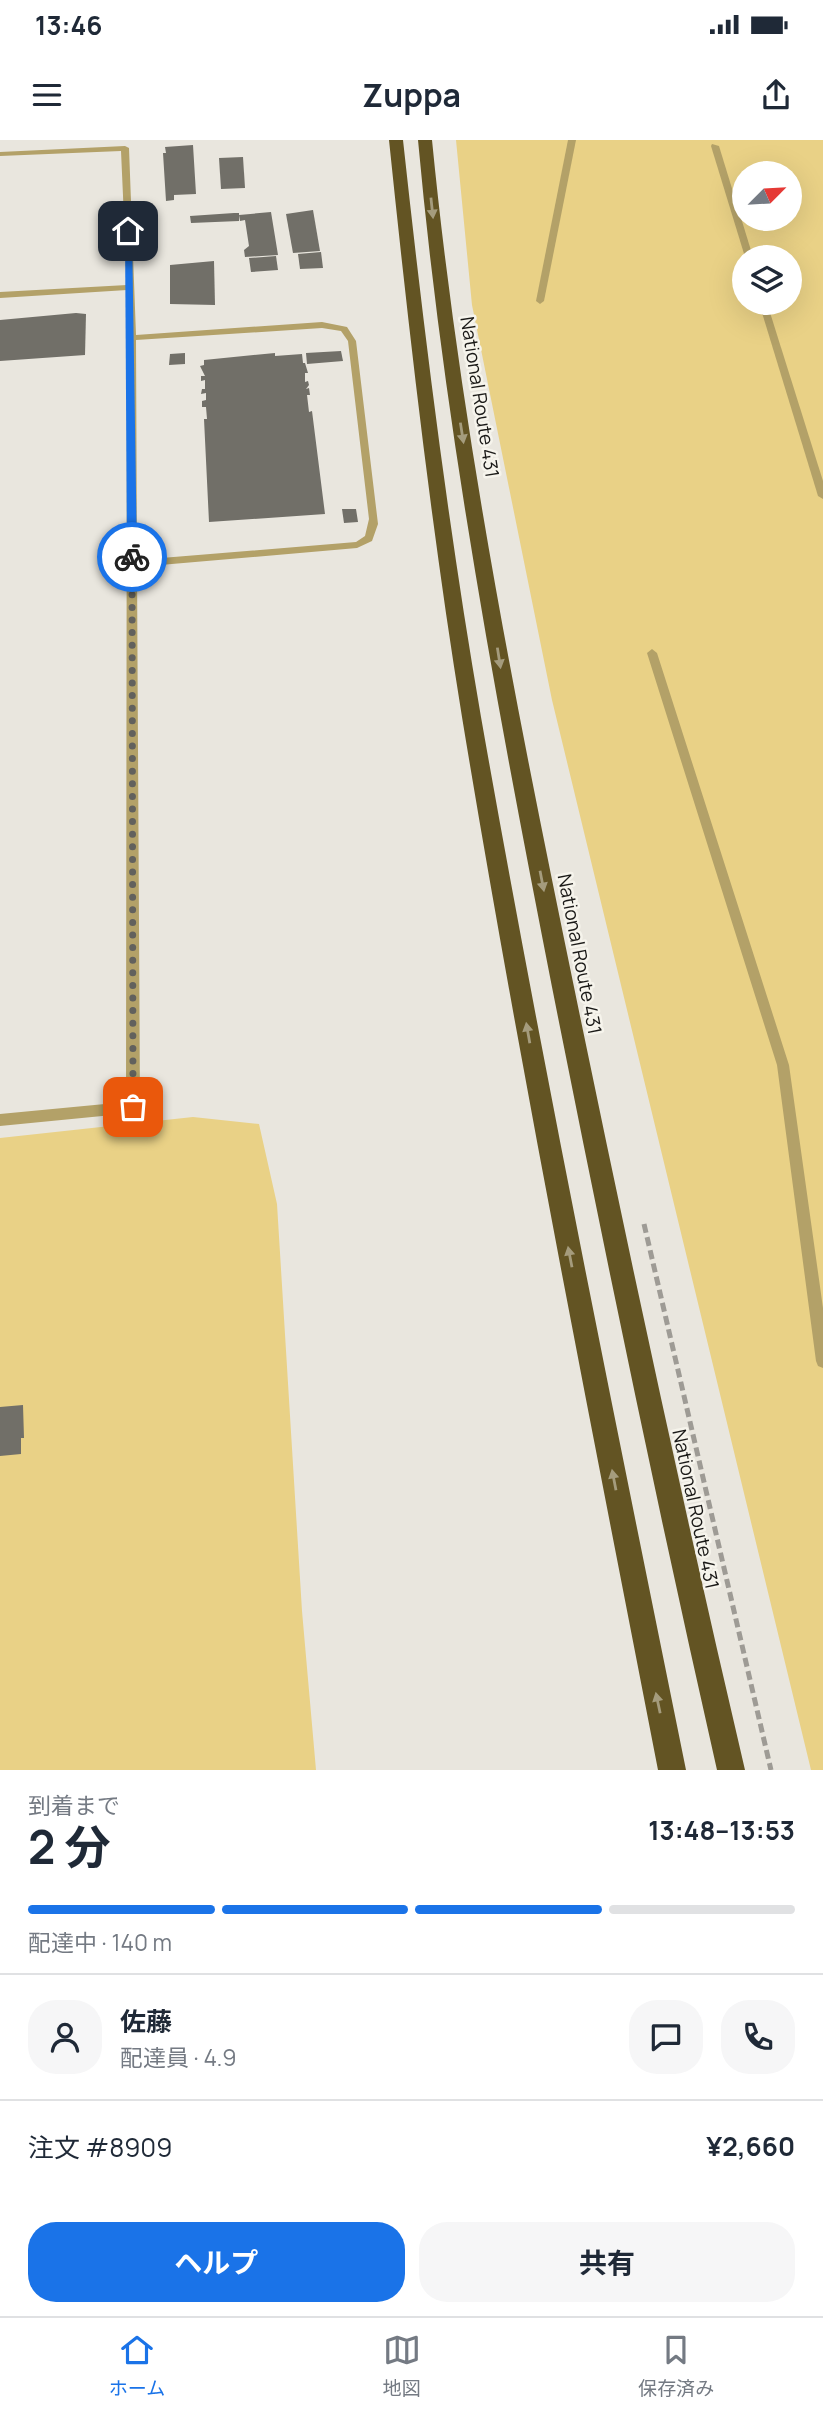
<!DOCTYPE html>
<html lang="ja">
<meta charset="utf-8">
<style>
body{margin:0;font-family:Manrope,"Noto Sans JP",sans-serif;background:#f6f6f7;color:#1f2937;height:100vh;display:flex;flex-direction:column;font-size:26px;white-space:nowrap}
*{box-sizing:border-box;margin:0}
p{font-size:23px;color:#747a83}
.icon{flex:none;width:38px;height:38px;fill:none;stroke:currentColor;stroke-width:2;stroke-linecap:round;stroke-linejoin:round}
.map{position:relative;height:1630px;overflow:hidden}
.details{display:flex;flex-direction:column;background:#fff;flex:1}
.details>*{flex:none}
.needle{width:46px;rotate:66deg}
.controls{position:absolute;left:732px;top:21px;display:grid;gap:14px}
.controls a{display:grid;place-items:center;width:70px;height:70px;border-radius:50%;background:#fff;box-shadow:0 7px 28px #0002;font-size:35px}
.pin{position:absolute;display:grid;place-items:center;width:60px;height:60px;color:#fff;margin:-30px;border-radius:14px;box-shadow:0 4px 10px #0006}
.courier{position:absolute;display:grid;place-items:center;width:70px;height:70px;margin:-35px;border:5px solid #1a73e8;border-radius:50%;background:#fff;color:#222;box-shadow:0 2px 9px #0007}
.overview em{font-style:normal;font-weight:700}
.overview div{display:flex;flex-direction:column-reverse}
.overview{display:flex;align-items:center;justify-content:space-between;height:119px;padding:0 28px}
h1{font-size:46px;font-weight:700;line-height:52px}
.bar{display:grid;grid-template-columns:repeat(4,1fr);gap:10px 7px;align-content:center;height:84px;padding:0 28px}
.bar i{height:9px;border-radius:5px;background:#e0e1e3}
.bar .selected{background:#1a73e8}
.bar p{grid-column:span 4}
.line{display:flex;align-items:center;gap:18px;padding:0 28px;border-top:2px solid #e0e1e3}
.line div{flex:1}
.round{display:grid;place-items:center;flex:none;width:74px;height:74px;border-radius:28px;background:#f6f6f7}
.cta{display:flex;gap:14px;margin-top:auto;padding:14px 28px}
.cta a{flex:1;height:80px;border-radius:28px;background:#1a73e8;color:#fff;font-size:28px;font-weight:700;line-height:80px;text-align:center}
.cta a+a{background:#f6f6f7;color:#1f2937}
.status{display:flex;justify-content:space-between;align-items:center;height:49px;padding:0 35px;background:#fff;direction:ltr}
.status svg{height:19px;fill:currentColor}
header{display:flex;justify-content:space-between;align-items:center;height:91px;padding:0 28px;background:#fff;font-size:32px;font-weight:700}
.menu{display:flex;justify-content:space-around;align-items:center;height:98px;border-top:2px solid #e0e1e3;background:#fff;font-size:19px;color:#747a83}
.menu a{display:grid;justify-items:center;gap:4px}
.menu .selected{color:#1a73e8}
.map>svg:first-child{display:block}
.green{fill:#e9d186;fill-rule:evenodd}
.building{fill:#716f68}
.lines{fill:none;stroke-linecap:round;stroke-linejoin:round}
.path{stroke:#9e9b95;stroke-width:5;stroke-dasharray:9 4.5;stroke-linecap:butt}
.lane{fill:#b3a168;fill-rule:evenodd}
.highway{fill:#635423;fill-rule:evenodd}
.oneway{fill:#a59c7d}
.route{fill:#1a73e8}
.done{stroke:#62615d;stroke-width:7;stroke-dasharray:0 12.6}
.labels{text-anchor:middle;stroke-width:5;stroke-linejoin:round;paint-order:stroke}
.street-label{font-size:19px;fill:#1a1917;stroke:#f6f4ec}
</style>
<div class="status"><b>13:46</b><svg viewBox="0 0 49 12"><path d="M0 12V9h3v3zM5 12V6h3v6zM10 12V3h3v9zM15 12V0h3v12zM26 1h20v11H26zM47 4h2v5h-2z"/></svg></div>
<header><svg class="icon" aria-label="menu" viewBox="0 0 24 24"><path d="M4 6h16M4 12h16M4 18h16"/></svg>Zuppa<svg class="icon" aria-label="share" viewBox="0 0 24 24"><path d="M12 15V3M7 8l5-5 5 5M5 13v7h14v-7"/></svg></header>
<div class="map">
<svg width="823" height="1630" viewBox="0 0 823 1630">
<rect width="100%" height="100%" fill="#e9e6de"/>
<g class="green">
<path d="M456 0H823V1630H811L552 560 472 165ZM744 33H789V79H744ZM744 117H789V163H744Z"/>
<polygon points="193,977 259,984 277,1064 302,1471 316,1630 0,1630 0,998"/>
</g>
<g class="building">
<polygon points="193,5 196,54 174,55 174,60 166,61 163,13 166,13 165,7"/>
<polygon points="243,17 245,48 221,49 219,18"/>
<polygon points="313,70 320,111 293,113 286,74"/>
<polygon points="271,72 278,115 245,117 244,110 249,106 245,80 240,81 239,75"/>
<polygon points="234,73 239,73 239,81 191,83 190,76"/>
<polygon points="321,112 323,128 300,129 298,114"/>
<polygon points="276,116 278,130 251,132 249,118"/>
<polygon points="214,121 215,165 170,164 170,125"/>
<polygon points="76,173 86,174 85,215 0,221 0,180"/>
<polygon points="341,211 343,221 307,224 306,213"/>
<polygon points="185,213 185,224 169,225 170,214"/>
<polygon points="275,213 275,216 302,214 303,223 305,223 308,233 305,233 305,242 308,241 309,245 306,249 309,248 310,255 307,255 309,272 312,271 325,374 209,382 204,279 207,279 206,267 202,267 202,261 206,260 206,253 201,254 202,249 205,249 205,240 201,241 201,236 205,236 200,226 204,225 204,220"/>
<polygon points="342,369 356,369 358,382 344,383"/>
<polygon points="23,1265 24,1298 21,1298 21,1314 0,1316 0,1267"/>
</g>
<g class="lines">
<polyline class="path" points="644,1084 771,1630"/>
<g class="lane">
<polygon points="568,0 576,0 544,161 540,164 536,161"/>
<polygon points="712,4 719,6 753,117 745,117 711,6"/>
<path d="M125 6 129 8 136 195 322 182 347 187 356 201 378 384 372 401 357 408 137 427 140 967 138 971 133 973 0 986V974L126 962 127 150 0 158V152L127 145 121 11 0 16V12ZM322 188 341 191 348 201 369 379 365 396 356 402 137 420 136 200Z"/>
<polygon points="759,163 767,163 823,341 823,359 818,356"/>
<polygon points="652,509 657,513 789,925 823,1168 823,1228 818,1226 816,1221 777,925 647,513"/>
</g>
<g class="highway">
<path d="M389 0H403C424 193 448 386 481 577 543 929 615 1279 686 1630H658C590 1279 520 929 462 577 431 386 409 193 389 0Z"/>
<path d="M418 0H432C460 286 516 566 574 847 628 1109 684 1370 745 1630H717C658 1370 604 1109 552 847 497 566 444 286 418 0Z"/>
</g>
</g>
<defs><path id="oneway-solid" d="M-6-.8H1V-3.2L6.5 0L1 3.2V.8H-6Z" transform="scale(1.75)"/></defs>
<g class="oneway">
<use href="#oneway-solid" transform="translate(432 68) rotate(84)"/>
<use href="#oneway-solid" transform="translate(462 293) rotate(81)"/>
<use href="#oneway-solid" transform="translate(499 518) rotate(81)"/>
<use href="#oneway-solid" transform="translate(542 741) rotate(79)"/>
<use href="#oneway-solid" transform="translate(528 893) rotate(-100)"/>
<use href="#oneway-solid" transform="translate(570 1117) rotate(-101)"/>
<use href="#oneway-solid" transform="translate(614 1340) rotate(-101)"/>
<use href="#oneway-solid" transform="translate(658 1563) rotate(-102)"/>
</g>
<polygon class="route" points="128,89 132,91 137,417 132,420 127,417 125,91"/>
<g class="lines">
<polyline class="done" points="132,417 133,967"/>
</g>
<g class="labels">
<g class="street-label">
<text transform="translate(480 257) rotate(81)" y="7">National Route 431</text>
<text transform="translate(580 814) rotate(79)" y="7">National Route 431</text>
<text transform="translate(696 1369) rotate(78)" y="7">National Route 431</text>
</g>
</g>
</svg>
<div class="controls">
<a><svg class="needle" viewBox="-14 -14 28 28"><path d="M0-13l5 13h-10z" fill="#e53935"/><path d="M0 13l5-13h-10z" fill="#747a83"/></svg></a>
<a><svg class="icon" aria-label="layers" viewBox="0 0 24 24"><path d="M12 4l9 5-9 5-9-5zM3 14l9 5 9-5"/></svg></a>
</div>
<div class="pin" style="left:133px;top:967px;background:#ea580c"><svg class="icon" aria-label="bag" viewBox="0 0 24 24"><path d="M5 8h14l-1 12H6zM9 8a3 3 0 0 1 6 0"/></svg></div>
<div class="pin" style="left:128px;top:91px;background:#1f2937"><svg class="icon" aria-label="home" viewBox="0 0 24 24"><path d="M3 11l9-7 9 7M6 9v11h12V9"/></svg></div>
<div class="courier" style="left:132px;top:417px"><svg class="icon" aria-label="bike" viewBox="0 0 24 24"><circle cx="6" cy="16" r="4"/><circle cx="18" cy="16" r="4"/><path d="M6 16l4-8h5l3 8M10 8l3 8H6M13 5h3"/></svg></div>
</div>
<section class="details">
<div class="overview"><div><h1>2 分</h1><p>到着まで</p></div><em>13:48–13:53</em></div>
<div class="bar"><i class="selected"></i><i class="selected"></i><i class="selected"></i><i></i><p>配達中 · 140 m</p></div>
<div class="line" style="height:126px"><a class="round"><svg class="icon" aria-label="person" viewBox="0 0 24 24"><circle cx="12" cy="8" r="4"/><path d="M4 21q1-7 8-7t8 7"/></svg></a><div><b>佐藤</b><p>配達員 · 4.9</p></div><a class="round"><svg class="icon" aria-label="chat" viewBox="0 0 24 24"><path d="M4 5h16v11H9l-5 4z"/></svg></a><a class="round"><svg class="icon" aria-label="phone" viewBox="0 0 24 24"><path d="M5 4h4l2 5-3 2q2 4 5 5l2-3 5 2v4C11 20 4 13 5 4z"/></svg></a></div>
<div class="line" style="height:91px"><div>注文 #8909</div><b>¥2,660</b></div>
<div class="cta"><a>ヘルプ</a><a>共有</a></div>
</section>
<nav class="menu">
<a class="selected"><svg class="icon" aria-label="home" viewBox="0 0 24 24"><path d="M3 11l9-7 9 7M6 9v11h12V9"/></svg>ホーム</a>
<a><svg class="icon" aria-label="map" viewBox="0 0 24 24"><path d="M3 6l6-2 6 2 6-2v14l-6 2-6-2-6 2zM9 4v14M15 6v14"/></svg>地図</a>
<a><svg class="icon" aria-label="saved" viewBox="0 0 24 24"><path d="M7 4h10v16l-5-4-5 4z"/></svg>保存済み</a>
</nav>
